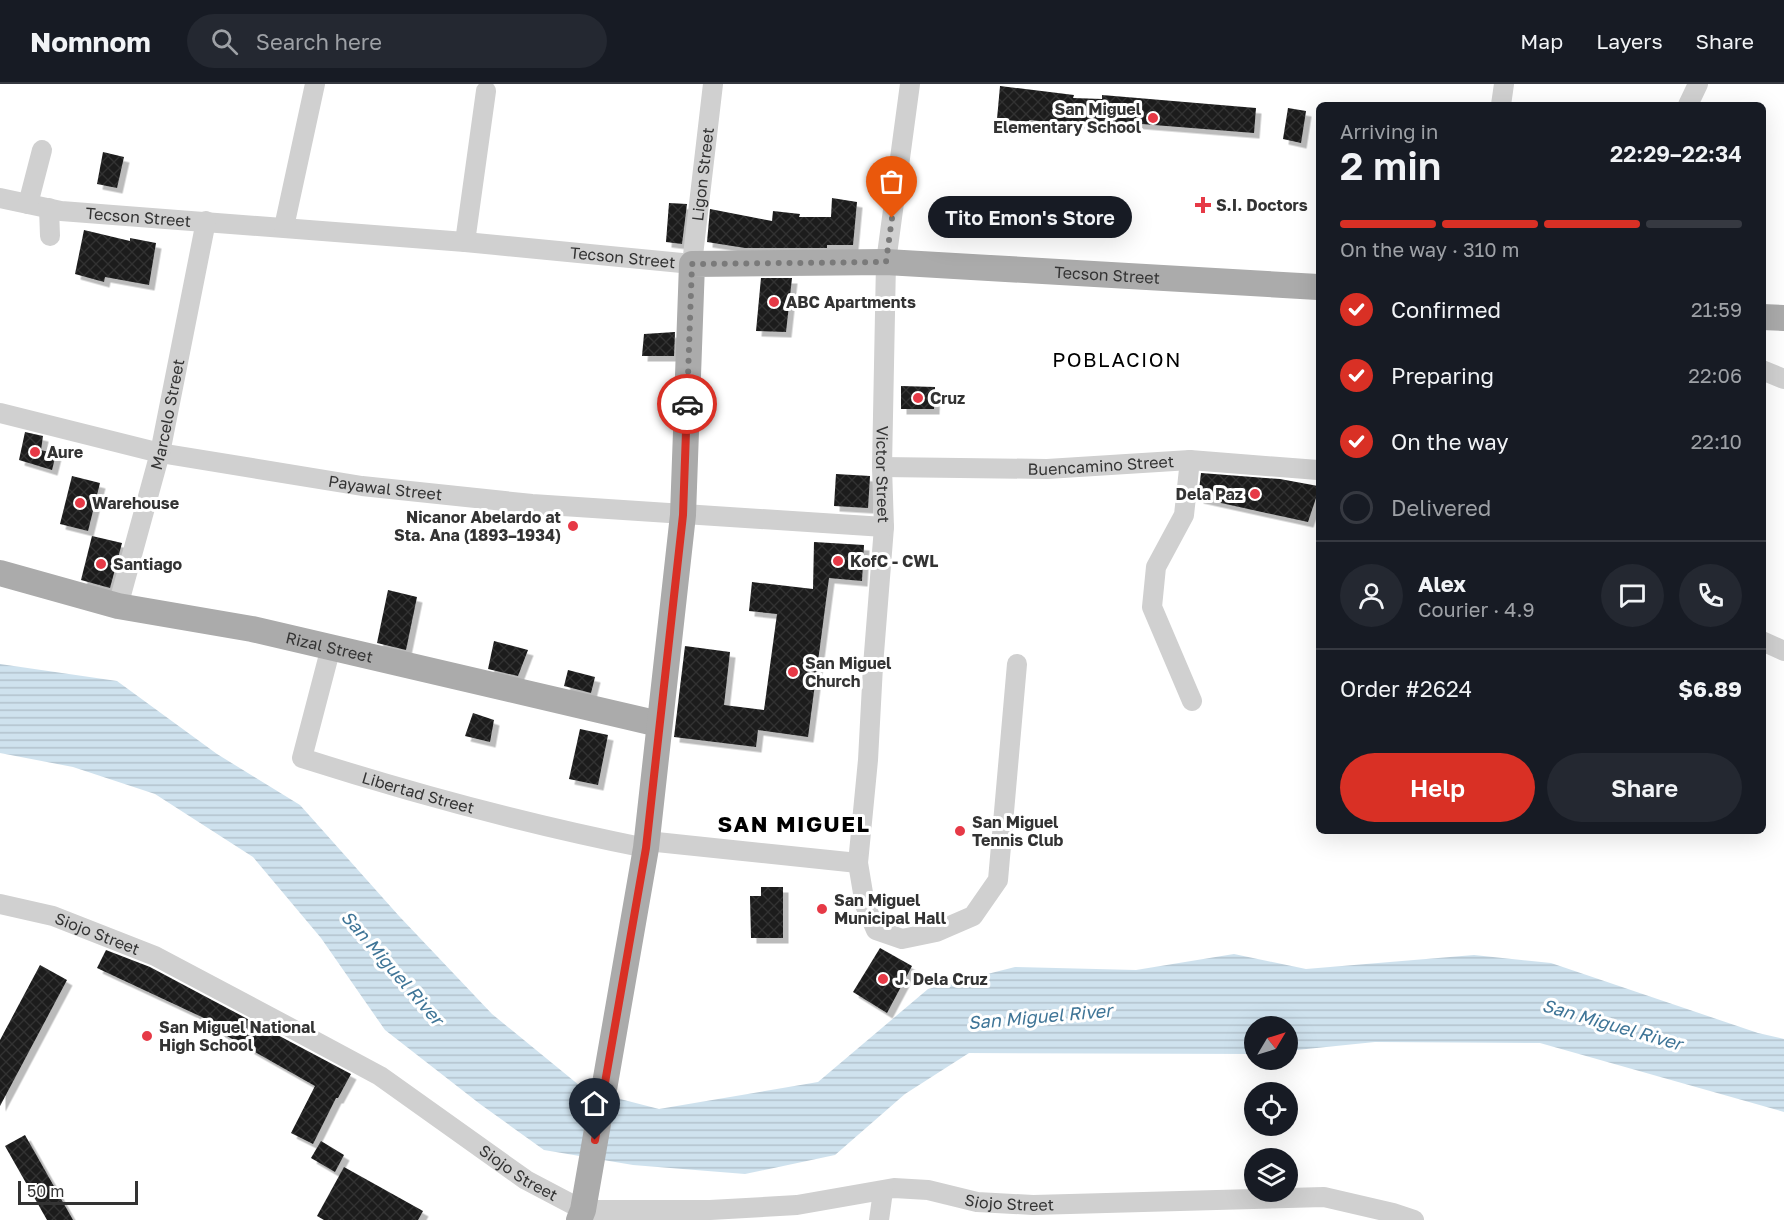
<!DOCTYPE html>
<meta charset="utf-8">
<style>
body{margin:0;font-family:"Golos Text",sans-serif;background:#242831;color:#f1f3f6;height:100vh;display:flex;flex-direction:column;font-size:22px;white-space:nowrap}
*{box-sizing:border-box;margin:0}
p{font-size:20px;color:#9ea1a6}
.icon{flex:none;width:33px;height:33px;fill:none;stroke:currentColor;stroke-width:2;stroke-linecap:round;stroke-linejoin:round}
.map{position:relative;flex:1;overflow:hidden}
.side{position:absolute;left:1316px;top:18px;width:450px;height:732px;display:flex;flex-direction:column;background:#171b24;border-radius:9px;box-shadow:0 6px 24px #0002}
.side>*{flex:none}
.needle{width:39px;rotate:52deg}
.fabs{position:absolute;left:1244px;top:932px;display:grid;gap:12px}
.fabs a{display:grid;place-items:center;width:54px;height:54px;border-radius:50%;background:#171b24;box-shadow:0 6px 24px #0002;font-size:30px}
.scale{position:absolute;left:18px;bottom:15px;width:120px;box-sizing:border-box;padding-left:6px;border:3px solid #333;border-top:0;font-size:16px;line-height:21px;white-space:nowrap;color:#333;-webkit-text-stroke:4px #fff;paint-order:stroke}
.pin{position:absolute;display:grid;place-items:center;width:51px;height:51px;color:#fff;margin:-62px -26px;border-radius:50% 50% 50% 0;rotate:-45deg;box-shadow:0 0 6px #0007}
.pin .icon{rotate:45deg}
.courier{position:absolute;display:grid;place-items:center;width:60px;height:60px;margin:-30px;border:4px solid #d93025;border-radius:50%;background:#fff;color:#222;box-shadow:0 2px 8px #0007}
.bubble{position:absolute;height:42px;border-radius:21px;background:#171b24;box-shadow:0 6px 24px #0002;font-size:20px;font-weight:600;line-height:42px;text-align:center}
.headline em{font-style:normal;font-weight:600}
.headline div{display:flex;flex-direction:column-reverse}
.headline{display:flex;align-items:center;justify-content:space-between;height:102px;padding:0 24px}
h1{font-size:39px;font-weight:600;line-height:45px}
.bar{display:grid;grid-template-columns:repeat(4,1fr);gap:9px 6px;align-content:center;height:72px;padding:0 24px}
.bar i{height:8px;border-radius:4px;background:#363941}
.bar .on{background:#d93025}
.bar p{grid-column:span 4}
.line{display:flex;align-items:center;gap:15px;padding:0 24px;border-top:2px solid #363941}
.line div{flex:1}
.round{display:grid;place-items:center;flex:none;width:63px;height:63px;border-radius:32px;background:#242831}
ol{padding:0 24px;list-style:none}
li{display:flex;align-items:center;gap:18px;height:66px}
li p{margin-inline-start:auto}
li .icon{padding:6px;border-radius:50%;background:#d93025;color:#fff;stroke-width:4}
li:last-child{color:#9ea1a6}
li i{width:33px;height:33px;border:3px solid #363941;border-radius:50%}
.button{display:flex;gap:12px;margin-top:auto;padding:12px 24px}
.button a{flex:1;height:69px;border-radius:36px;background:#d93025;color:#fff;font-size:24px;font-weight:600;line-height:69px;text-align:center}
.button a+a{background:#242831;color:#f1f3f6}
header{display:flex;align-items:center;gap:36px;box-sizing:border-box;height:84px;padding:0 30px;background:#171b24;border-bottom:2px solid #363941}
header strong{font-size:28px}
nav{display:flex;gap:33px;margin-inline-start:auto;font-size:21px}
.search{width:420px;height:54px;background:#242831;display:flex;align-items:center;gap:15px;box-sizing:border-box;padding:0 21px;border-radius:33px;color:#9ea1a6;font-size:22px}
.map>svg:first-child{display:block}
.water{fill:url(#water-rules)}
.building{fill:url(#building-cross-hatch);filter:url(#shadow)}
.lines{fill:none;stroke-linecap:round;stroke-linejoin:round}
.minor{stroke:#d0d0d0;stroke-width:20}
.major{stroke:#ababab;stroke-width:26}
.done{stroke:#7a7a7a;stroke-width:6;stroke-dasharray:0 10.8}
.route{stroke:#d93025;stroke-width:8}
.poi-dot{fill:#e63946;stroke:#fff;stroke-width:2}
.labels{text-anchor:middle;stroke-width:6;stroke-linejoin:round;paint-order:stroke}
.poi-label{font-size:16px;font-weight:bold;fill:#333;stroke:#fff;text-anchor:start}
.street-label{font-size:16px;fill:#333;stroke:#fff}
.water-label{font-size:18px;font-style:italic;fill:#3f7597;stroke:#fff}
.quarter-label{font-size:20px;letter-spacing:1.5px;fill:#000;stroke:#fff}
.district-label{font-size:22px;font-weight:bold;letter-spacing:1.5px;fill:#000;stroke:#fff}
</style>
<header>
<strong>Nomnom</strong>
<div class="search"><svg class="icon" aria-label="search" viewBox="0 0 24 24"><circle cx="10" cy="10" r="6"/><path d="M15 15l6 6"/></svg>Search here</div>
<nav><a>Map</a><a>Layers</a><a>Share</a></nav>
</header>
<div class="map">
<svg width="1784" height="1136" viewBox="0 0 1784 1136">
<defs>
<pattern id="water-rules" width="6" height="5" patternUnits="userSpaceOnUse" patternTransform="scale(1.5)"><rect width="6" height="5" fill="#cfe2ee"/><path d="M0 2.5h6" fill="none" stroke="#b2c2cd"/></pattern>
<pattern id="building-cross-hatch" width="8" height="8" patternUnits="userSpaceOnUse" patternTransform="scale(1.5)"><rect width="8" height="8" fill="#1a1a1a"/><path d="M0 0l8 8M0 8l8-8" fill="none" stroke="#333"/></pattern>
<filter id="shadow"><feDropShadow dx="5.5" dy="5.5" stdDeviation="0" flood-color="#0004"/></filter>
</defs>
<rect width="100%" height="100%" fill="#fff"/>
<polygon class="water" points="0,580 117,597 217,670 300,721 399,832 492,930 585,1006 659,1025 818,998 928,905 1015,883 1136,886 1234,870 1306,885 1474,871 1551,879 1758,949 1784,955 1784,1028 1540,959 1375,958 1287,967 1287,942 1254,942 1254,970 969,969 905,1010 835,1071 745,1090 633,1081 544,1066 480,1020 385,946 321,854 253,773 155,710 73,683 0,669"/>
<g class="building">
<polygon points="1000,2 1074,11 1073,14 1102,15 1102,11 1256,24 1254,49 1129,39 1129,42 1095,39 1071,40 1029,36 1029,38 997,35"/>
<polygon points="1288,24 1306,27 1301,59 1283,55"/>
<polygon points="103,68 124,73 117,104 97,100"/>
<polygon points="832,114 857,118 853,161 827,161 827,164 745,164 707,158 710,125 772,137 773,127 800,130 799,133 831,133"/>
<polygon points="669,119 687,120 682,160 666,158"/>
<polygon points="84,146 130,157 130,154 156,159 149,201 105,193 104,198 75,190"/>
<polygon points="761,194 792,194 786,248 756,247"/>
<polygon points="675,248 674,272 642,272 644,250"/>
<polygon points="901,302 935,303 934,325 901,325"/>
<polygon points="25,348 43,352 41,366 56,370 52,386 19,376"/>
<polygon points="1201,389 1280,395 1318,402 1318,408 1308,438 1198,414"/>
<polygon points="836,390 870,392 868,424 834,422"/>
<polygon points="72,392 100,399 88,447 60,440"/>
<polygon points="92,452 122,459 110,504 81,496"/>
<polygon points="814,458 864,461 862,497 829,494 808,653 758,646 756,663 674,653 685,562 730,568 724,621 764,626 777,530 749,527 752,498 813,505"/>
<polygon points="388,506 417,513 406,566 377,559"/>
<polygon points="494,557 528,566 518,592 488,585"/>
<polygon points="568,586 595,593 591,609 564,602"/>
<polygon points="473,629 494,636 490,658 465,652"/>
<polygon points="580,645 608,651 598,701 569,695"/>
<polygon points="761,803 783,803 783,854 751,854 750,812 761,812"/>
<polygon points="880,864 912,882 887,929 853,908"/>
<polygon points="106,866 150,883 351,990 338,1014 336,1014 313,1060 291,1049 315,1002 204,939 206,935 97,884"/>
<polygon points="40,881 67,896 0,1022 0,956"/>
<polygon points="25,1051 73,1136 47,1136 5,1062"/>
<polygon points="321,1057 344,1071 335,1088 311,1074"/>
<polygon points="344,1083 423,1127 418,1136 324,1136 317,1132"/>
</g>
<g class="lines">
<g class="minor">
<path id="s1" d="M910 0 886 178 882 383 884 443 873 582 868 676 858 779 865 821 876 846 902 855 936 848 973 832 998 796 1017 580"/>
<polyline points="1501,21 1504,0"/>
<polyline points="1688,21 1698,0"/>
<path id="s2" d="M0 114 61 127 465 158 692 180 713 0"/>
<polyline points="28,120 42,66"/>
<polyline points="49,124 50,152"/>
<polyline points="284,143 315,0"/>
<polyline points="465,158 486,7"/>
<polyline points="1762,286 1784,295"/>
<path id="s3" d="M0 329 160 369 362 402 532 420 884 443"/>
<polyline points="1190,376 1184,431 1156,483 1152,523 1192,617"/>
<path id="s4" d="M882 383 1047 385 1190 376 1318 386"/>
<path id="s5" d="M118 522 160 369 206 137"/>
<polyline points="1762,557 1784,567"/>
<path id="s6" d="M331 563 302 674C415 710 530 741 646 764"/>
<polyline points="647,757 858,779"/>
<path id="s7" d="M0 820 53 832 155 872 270 933 380 992 526 1096 583 1126H710L797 1121 894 1104 928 1106 977 1118 1033 1121 1324 1113 1393 1129 1414 1136"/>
<polyline points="879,1136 883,1107"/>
</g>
<g class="major">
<polyline points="1762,233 1784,234"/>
<path id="s8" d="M0 489 118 522 252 545 659 640"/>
<path id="s9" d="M579 1136 583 1126 646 764 683 431 692 180 886 178 1318 203"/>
</g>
</g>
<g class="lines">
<polyline class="done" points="687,320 692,180 886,178 892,134"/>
<polyline class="route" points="595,1056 646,764 683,431 687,320"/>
</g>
<g class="poi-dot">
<circle cx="1153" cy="34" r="6"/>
<path d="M1200 112h6v6h6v6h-6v6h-6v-6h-6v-6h6z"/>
<circle cx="774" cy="218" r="6"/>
<circle cx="918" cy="314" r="6"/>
<circle cx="35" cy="368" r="6"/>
<circle cx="1255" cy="410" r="6"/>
<circle cx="80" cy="419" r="6"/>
<circle cx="573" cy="442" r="6"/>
<circle cx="838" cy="477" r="6"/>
<circle cx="101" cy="480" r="6"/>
<circle cx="793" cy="588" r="6"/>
<circle cx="960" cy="747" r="6"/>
<circle cx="822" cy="825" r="6"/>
<circle cx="883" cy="895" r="6"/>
<circle cx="147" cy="952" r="6"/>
</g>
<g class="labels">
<g class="poi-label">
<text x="1141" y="31" text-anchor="end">San Miguel<tspan x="1141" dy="18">Elementary School</tspan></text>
<text x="1216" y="127">S.I. Doctors</text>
<text x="786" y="224">ABC Apartments</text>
<text x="930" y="320">Cruz</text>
<text x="47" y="374">Aure</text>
<text x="1243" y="416" text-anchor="end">Dela Paz</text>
<text x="92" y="425">Warehouse</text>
<text x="561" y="439" text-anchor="end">Nicanor Abelardo at<tspan x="561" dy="18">Sta. Ana (1893–1934)</tspan></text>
<text x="850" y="483">KofC - CWL</text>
<text x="113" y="486">Santiago</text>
<text x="805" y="585">San Miguel<tspan x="805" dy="18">Church</tspan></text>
<text x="972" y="744">San Miguel<tspan x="972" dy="18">Tennis Club</tspan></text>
<text x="834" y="822">San Miguel<tspan x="834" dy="18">Municipal Hall</tspan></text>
<text x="895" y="901">J. Dela Cruz</text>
<text x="159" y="949">San Miguel National<tspan x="159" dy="18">High School</tspan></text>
</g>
<g class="street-label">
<text dy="6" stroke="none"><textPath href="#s2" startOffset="786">Ligon Street</textPath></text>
<text dy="6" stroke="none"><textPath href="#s2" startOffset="140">Tecson Street</textPath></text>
<text dy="6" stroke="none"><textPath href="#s2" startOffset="626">Tecson Street</textPath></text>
<text dy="6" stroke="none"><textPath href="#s9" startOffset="1380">Tecson Street</textPath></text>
<text dy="6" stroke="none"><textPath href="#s5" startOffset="198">Marcelo Street</textPath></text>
<text dy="6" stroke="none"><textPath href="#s4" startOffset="219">Buencamino Street</textPath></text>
<text dy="6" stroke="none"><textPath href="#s1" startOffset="392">Victor Street</textPath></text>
<text dy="6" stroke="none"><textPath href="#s3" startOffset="393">Payawal Street</textPath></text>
<text dy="6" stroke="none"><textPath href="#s8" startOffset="338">Rizal Street</textPath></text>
<text dy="6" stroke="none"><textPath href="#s6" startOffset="236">Libertad Street</textPath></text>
<text dy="6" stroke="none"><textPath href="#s7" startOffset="102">Siojo Street</textPath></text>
<text dy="6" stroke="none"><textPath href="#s7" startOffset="588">Siojo Street</textPath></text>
<text dy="6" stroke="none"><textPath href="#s7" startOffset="1092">Siojo Street</textPath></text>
</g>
<g class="water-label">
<text transform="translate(392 884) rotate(49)" y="6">San Miguel River</text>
<text transform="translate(1040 933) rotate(-5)" y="6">San Miguel River</text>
<text transform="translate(1612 941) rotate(16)" y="6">San Miguel River</text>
</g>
<g class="quarter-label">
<text x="1117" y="283">POBLACION</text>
</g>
<g class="district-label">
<text x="794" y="748">SAN MIGUEL</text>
</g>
</g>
</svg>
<div class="fabs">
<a><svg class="needle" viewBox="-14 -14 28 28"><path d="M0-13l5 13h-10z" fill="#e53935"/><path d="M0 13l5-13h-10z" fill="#9ea1a6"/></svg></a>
<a><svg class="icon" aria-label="locate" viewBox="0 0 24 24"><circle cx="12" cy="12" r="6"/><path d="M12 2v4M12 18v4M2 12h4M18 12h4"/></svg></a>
<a><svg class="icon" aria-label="layers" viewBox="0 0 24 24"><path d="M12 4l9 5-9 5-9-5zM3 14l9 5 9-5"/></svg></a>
</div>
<div class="scale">50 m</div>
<div class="pin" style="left:892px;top:134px;background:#ea580c"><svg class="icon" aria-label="bag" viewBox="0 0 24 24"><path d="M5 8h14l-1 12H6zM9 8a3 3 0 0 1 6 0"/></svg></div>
<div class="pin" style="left:595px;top:1056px;background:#1f2937"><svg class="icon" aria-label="home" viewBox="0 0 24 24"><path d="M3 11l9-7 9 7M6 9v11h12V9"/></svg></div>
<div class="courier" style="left:687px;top:320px"><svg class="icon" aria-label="car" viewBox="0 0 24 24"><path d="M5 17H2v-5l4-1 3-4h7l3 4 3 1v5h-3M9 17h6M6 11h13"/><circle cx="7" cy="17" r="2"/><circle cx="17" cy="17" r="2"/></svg></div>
<div class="bubble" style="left:928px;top:112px;width:204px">Tito Emon's Store</div>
<section class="side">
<div class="headline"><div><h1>2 min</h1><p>Arriving in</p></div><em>22:29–22:34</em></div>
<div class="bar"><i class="on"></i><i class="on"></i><i class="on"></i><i></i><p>On the way · 310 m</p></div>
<ol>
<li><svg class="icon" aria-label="check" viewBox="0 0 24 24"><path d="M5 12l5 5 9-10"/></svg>Confirmed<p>21:59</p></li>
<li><svg class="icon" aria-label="check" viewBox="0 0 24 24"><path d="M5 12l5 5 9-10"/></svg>Preparing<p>22:06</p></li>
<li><svg class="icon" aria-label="check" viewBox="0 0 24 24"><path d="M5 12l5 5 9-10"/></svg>On the way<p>22:10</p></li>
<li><i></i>Delivered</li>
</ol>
<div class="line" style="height:108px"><a class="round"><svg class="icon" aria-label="person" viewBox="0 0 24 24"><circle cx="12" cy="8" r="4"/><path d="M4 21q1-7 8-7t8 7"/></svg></a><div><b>Alex</b><p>Courier · 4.9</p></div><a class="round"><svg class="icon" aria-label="chat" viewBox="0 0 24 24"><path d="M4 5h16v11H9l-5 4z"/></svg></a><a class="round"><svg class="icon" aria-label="phone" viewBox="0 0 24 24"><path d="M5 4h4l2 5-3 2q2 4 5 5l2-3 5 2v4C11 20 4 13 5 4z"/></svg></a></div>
<div class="line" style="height:78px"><div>Order #2624</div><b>$6.89</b></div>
<div class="button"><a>Help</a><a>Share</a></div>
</section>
</div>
